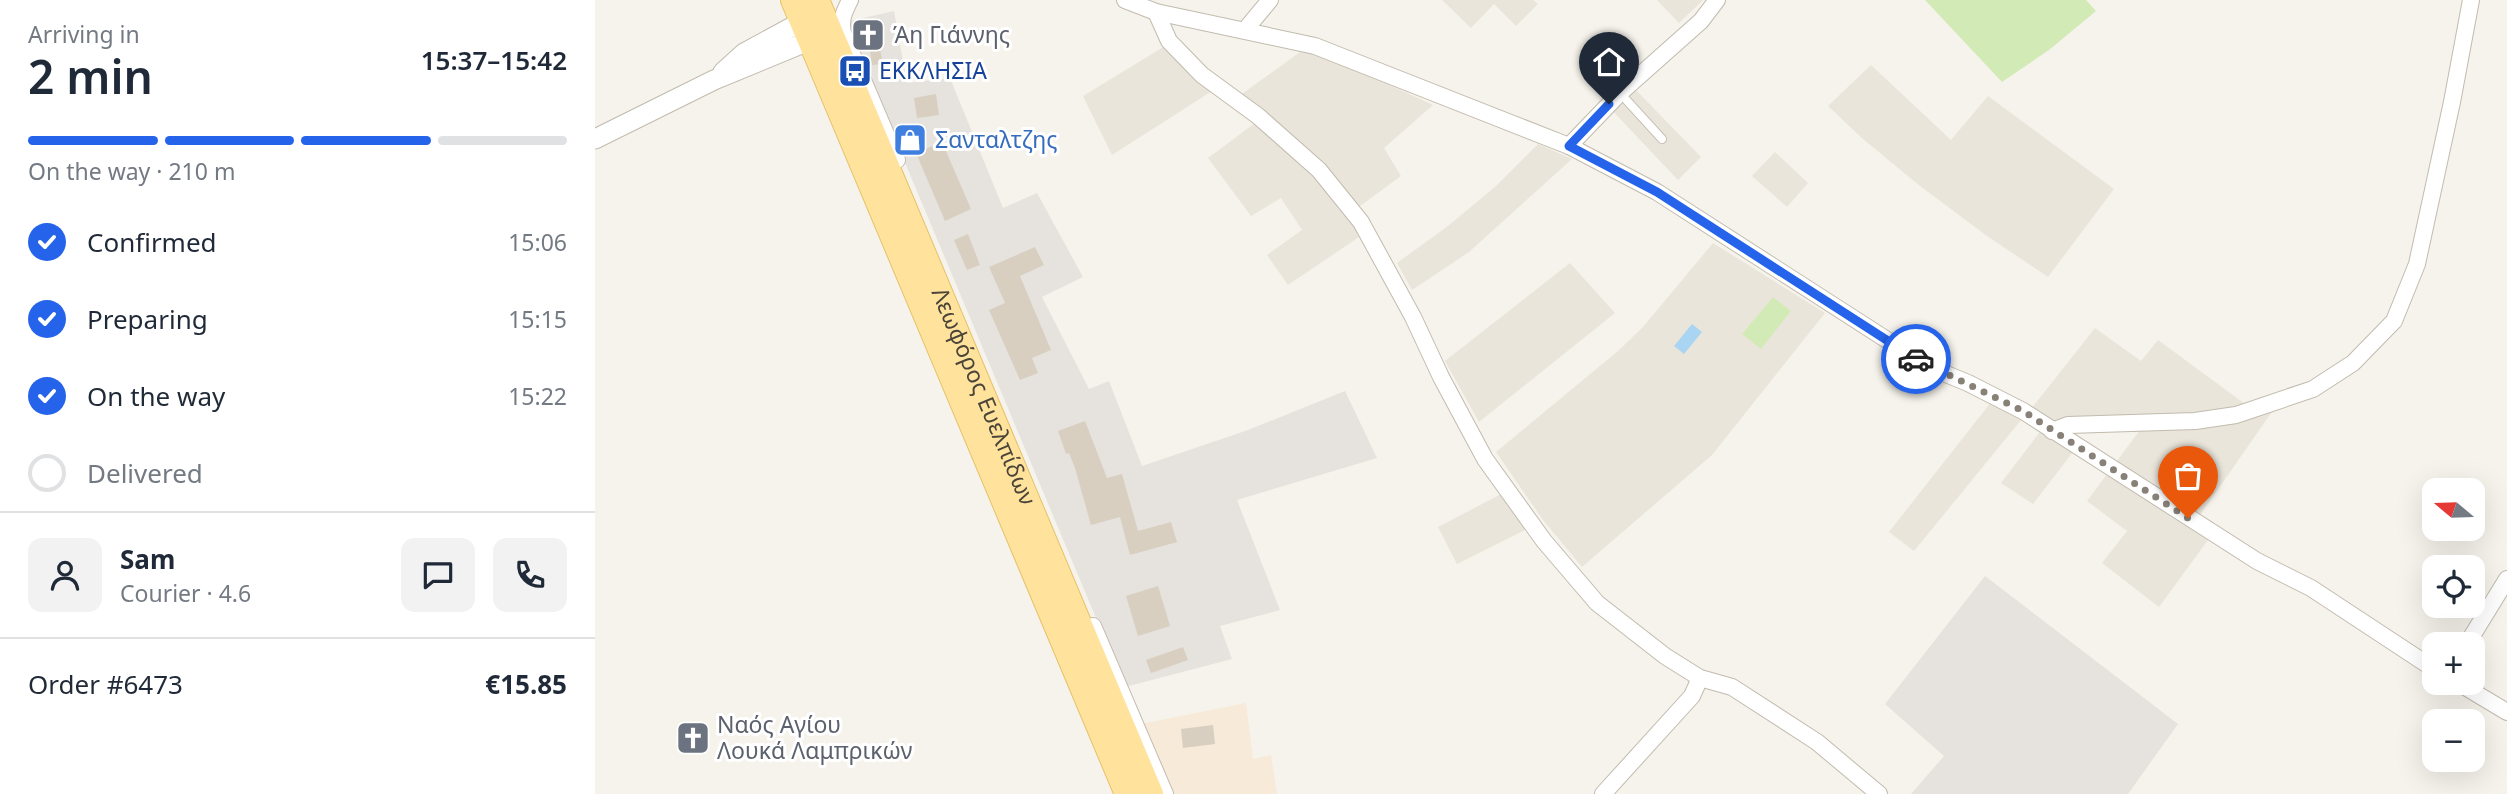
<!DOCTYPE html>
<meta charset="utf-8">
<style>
body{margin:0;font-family:"Noto Sans",sans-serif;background:#f2f2f3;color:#1f2937;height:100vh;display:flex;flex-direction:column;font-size:26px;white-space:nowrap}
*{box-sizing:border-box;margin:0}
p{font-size:23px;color:#747a83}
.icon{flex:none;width:38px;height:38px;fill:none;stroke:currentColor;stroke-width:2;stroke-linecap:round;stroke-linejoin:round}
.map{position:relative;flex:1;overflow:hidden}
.drawer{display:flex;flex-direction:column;background:#fff;width:595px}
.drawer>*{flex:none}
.needle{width:46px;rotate:289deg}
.tools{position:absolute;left:1827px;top:478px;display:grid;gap:14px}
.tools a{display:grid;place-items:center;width:63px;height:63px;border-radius:14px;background:#fff;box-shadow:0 7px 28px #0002;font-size:35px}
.pin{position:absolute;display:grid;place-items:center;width:60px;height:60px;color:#fff;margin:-72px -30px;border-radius:50% 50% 50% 0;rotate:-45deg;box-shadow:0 0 7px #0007}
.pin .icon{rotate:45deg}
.courier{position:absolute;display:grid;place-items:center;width:70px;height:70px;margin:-35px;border:5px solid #2563eb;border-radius:50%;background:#fff;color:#222;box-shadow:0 2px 9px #0007}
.headline em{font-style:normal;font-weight:600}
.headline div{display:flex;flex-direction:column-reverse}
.headline{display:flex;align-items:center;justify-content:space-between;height:119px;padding:0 28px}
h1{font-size:46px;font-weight:600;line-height:52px}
.bar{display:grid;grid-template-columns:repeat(4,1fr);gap:10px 7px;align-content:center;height:84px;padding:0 28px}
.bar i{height:9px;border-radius:5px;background:#e0e1e3}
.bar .selected{background:#2563eb}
.bar p{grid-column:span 4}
.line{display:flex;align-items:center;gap:18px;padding:0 28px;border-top:2px solid #e0e1e3}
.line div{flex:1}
.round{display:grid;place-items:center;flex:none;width:74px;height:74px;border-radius:14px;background:#f2f2f3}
ol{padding:0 28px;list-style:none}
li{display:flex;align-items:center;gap:21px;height:77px}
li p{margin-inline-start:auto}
li .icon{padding:7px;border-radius:50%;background:#2563eb;color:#fff;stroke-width:4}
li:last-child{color:#747a83}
li i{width:38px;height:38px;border:4px solid #e0e1e3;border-radius:50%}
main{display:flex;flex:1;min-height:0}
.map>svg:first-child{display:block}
.residential{fill:#eae5da}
.commercial{fill:#f7ead8}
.industrial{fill:#e6e2dd}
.green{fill:#d2eab5}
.water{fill:#a9d4f2}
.building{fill:#d8cfc1}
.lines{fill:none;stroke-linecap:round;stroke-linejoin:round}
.service-casing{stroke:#c2bbae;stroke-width:10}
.minor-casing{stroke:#c2bbae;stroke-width:18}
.tertiary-casing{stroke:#c2bbae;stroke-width:21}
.primary-casing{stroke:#e6c16a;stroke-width:26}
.service{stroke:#fff;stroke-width:8}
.minor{stroke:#fff;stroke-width:16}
.tertiary{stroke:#fff;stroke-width:19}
.primary{stroke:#ffe39c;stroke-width:24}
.done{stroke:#878178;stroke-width:7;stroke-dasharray:0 12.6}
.route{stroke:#2563eb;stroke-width:9}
.labels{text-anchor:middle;stroke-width:6;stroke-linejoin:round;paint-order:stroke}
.worship-label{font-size:23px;fill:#5b616d;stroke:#fff;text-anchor:start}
.transit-label{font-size:23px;fill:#164399;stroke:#fff;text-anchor:start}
.shop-label{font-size:23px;fill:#366cbe;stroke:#fff;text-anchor:start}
.street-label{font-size:23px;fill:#4b4439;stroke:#fff}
</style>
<main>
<section class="drawer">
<div class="headline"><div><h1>2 min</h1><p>Arriving in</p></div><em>15:37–15:42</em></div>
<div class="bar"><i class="selected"></i><i class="selected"></i><i class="selected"></i><i></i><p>On the way · 210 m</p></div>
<ol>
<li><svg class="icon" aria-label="check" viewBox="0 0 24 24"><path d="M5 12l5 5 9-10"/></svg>Confirmed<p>15:06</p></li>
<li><svg class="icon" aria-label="check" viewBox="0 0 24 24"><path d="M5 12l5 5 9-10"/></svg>Preparing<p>15:15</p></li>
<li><svg class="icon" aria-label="check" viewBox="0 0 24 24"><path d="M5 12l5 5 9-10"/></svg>On the way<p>15:22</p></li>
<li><i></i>Delivered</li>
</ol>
<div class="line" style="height:126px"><a class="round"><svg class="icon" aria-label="person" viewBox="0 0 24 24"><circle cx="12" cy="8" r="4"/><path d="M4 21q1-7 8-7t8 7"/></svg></a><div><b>Sam</b><p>Courier · 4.6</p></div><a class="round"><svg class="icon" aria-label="chat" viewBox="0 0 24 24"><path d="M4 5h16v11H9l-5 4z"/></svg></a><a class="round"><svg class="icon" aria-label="phone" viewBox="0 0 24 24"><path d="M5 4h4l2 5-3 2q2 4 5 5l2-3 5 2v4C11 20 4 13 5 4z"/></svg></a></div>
<div class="line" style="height:91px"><div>Order #6473</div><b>€15.85</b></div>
</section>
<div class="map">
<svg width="1912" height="794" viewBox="0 0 1912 794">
<rect width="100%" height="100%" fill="#f6f3ec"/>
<g class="residential">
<polygon points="847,0 938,0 943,4 921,26 899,4 876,28"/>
<polygon points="1062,0 1108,0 1084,23"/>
<polygon points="570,46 617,91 517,155 488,96"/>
<polygon points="708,50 784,80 838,105 789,148 806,176 761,209 644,96"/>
<polygon points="1276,65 1356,140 1393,96 1519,189 1453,277 1392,236 1325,186 1268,139 1233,106"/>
<polygon points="1036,85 1106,157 1083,180 1013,106"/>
<polygon points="664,120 705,159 767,235 693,285 672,255 707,230 686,198 656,216 613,158"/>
<polygon points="943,144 977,159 874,252 817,290 802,263 853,226 901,186"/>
<polygon points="1180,152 1213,183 1192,207 1157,176"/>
<polygon points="1118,243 1230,313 1117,455 987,567 948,520 901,452 1023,351 1048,327"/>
<polygon points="975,263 1020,313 884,422 850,361"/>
<polygon points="1500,328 1546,361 1563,340 1661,412 1681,406 1596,528 1613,540 1564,607 1507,563 1532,531 1492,501 1551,422 1483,418 1465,443 1478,452 1438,504 1406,483 1454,420 1436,409"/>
<polygon points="1397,401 1426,420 1319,551 1294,532"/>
<polygon points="910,492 936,527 862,564 843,527"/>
</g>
<polygon class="commercial" points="651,703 658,759 676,755 682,794 577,794 546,724"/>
<g class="industrial">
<polygon points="299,11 312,83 355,78 408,208 442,193 488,277 447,297 494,389 514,381 547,466 653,430 750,391 782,458 642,500 685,610 625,626 637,659 530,687 251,22"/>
<polygon points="1390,576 1583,724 1533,794 1316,794 1349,756 1290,704"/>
</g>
<g class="green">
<polygon points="1330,0 1491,0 1501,11 1454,50 1407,82"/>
<polygon points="1178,297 1196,311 1166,349 1147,334"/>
</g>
<polygon class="water" points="1097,324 1107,332 1089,354 1079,346"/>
<g class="building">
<polygon points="276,23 280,44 269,47 265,25"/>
<polygon points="285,49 288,64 277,65 275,50"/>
<polygon points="341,94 344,115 322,118 319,98"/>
<polygon points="347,142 376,209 350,221 321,153"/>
<polygon points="373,234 385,265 372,270 359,240"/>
<polygon points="440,247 449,265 425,276 456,350 437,358 443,373 425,380 394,310 410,303 394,267"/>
<polygon points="490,421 512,478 527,474 543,531 576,522 582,542 535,555 525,517 496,525 480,468 474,453 471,454 463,431"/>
<polygon points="563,586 575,626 543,636 531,596"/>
<polygon points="588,647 593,660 556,673 551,660"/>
<polygon points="618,725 620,744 588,748 586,729"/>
</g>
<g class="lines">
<defs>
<polyline id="service" points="1025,93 1067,139"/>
<g id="minor">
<path d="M255 0C249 12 245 20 248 33L302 160"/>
<polyline points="530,0 561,12 720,46 974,146 1062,192 1334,367 1373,383 1428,411 1662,561 1716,588 1839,669"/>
<polyline points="561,12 574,41 607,75 663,116 724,170 766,222 818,317 846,377 890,459 949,541 1002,603 1070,656 1105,678 1137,687 1222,742 1284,794"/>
<polyline points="650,30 675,0"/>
<polyline points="974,146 1025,93 1106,21 1122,0"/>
<polyline points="1457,431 1473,425 1600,421 1641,415 1718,389 1758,363 1799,321 1822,264 1857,102 1876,0"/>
<polyline points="498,626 570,794"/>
<polyline points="1872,644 1912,579"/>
<polyline points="1862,682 1912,712"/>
<polyline points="1008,794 1097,696 1105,678"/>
</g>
<g id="tertiary">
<polyline points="128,72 149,53 217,16"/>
<polyline points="0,139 119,80 228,35"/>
</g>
<g id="primary">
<polyline points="198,0 532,794"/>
<path id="s1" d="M222 0 556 794"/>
</g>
</defs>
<use href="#service" class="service-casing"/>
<use href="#minor" class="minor-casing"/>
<use href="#tertiary" class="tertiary-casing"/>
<use href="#primary" class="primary-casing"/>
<use href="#service" class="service"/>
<use href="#minor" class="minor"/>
<use href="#tertiary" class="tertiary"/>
<use href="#primary" class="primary"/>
</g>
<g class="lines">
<polyline class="done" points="1321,359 1428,411 1593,518"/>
<polyline class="route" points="1014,104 974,146 1062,192 1321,359"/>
</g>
<defs>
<symbol id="church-square" viewBox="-11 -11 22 22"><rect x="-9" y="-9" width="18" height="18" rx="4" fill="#6b7280" stroke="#fff"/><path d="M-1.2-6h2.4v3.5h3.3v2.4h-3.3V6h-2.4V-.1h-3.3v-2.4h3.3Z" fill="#fff"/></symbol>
<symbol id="bus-square" viewBox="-11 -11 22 22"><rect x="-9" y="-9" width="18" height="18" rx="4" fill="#1a4fb4" stroke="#fff"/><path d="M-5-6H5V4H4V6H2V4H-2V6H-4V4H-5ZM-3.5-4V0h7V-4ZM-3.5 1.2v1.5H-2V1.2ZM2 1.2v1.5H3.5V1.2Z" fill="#fff"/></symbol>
<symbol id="shop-square" viewBox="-11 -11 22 22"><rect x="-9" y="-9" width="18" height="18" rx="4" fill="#3f7fe0" stroke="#fff"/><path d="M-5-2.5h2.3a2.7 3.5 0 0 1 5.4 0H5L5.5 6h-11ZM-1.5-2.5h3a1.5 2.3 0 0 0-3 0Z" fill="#fff"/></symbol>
</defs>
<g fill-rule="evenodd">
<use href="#church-square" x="254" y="16" width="38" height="38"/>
<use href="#bus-square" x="241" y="52" width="38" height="38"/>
<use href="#shop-square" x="296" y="121" width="38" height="38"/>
<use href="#church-square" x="79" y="719" width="38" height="38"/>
</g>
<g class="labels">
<g class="worship-label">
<text x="298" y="43">Άη Γιάννης</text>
<text x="122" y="733">Ναός Αγίου<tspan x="122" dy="26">Λουκά Λαμπρικών</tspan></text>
</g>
<g class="transit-label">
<text x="284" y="79">ΕΚΚΛΗΣΙΑ</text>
</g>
<g class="shop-label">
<text x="340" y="148">Σανταλτζης</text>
</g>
<g class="street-label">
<text dy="8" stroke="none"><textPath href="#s1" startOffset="430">Λεωφόρος Ευελπίδων</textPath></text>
</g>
</g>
</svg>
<div class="tools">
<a><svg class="needle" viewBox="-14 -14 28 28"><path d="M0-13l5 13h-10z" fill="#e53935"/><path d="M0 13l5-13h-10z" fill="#747a83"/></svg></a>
<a><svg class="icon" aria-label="locate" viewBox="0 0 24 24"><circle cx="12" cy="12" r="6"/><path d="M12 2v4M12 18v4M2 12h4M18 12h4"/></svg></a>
<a>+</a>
<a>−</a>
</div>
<div class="pin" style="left:1593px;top:518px;background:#ea580c"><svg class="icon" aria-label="bag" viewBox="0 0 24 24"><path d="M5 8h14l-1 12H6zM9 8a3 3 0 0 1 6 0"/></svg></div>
<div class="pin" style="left:1014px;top:104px;background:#1f2937"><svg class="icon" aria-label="home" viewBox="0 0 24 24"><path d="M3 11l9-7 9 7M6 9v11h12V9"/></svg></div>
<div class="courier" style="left:1321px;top:359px"><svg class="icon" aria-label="car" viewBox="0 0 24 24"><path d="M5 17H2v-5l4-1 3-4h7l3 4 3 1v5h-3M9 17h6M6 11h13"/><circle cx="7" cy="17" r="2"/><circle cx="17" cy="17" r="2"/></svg></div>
</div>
</main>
